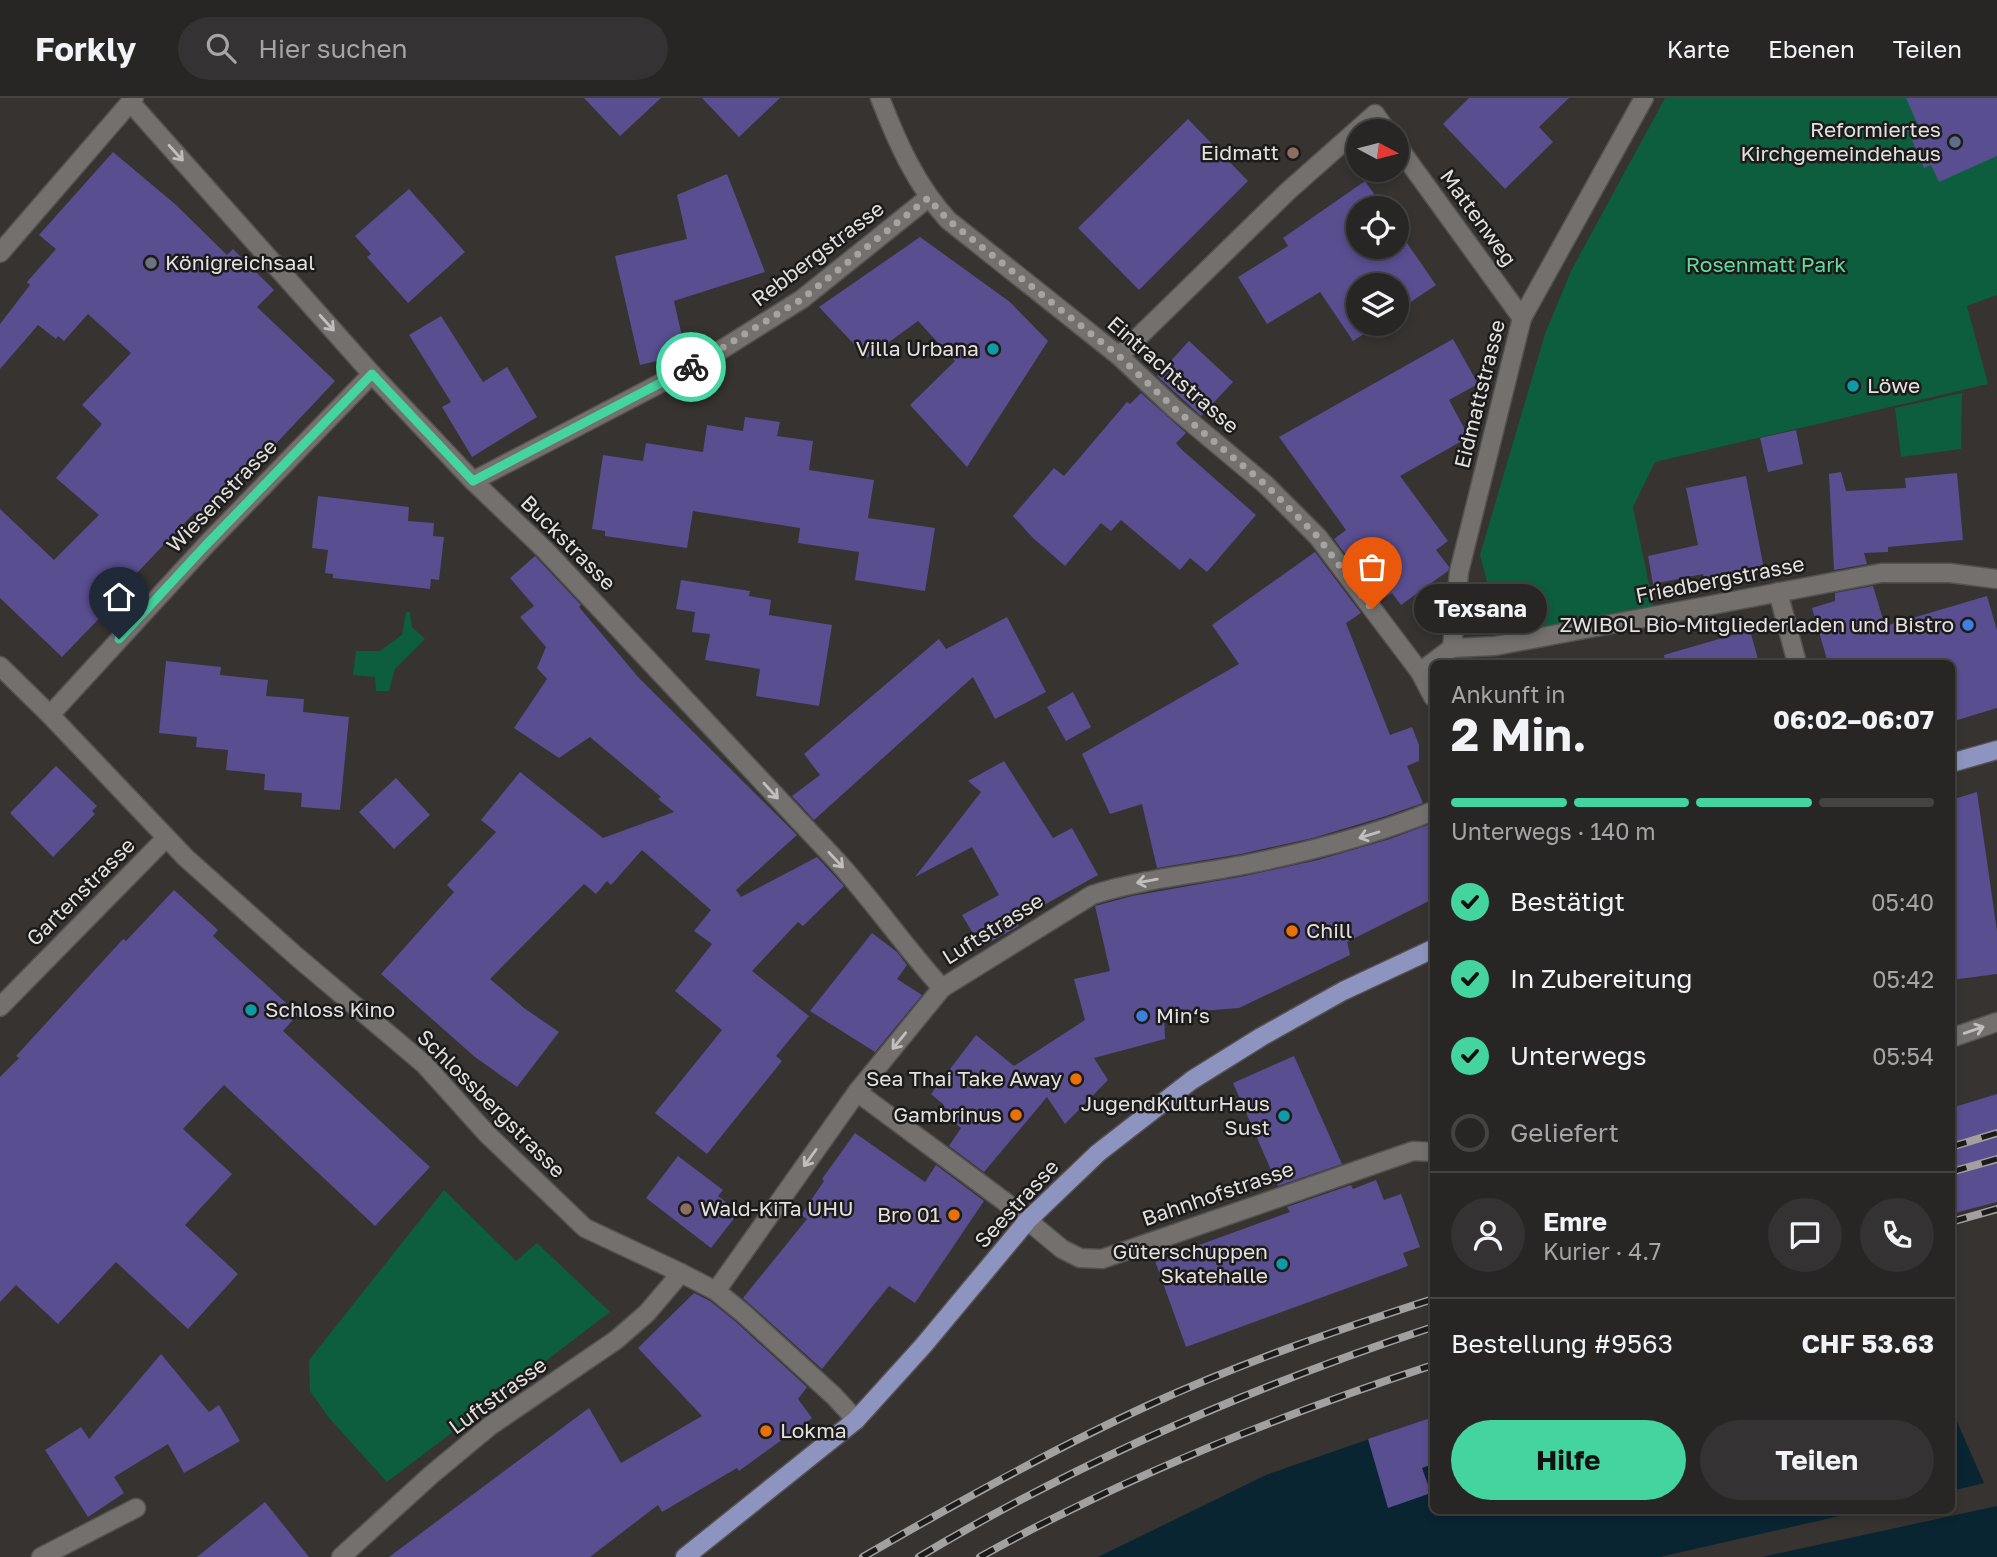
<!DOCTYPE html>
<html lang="de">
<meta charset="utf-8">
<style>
body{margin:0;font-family:"Golos Text",sans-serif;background:#343232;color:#f1f3f6;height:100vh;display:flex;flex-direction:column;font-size:26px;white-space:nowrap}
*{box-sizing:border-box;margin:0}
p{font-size:23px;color:#a5a5a7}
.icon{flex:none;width:38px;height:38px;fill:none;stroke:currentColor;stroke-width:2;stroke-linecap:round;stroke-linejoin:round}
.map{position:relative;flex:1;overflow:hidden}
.details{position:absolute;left:1430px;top:562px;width:525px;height:854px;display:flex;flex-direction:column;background:#282625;border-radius:10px;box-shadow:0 4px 10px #0003,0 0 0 2px #444342}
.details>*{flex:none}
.needle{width:46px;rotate:97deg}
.fabs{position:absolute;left:1346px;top:21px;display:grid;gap:14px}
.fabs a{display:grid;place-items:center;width:63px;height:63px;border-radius:50%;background:#282625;box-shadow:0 4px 10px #0003,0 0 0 2px #444342;font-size:35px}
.pin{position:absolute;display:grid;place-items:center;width:60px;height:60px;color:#fff;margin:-72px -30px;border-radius:50% 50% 50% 0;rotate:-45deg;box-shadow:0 0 7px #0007}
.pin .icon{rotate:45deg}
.courier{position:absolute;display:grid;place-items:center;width:70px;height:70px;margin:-35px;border:5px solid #44d49f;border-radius:50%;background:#fff;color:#222;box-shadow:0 2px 9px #0007}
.bubble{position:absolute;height:49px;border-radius:24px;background:#282625;box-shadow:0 4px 10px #0003,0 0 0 2px #444342;font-size:23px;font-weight:700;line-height:49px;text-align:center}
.summary em{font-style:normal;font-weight:700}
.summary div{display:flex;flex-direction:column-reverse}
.summary{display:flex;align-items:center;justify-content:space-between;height:119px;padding:0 21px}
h1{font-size:46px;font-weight:700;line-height:52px}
.bar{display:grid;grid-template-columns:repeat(4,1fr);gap:10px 7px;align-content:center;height:84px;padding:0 21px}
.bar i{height:9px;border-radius:5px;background:#444342}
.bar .on{background:#44d49f}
.bar p{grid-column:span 4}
.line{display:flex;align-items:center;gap:18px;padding:0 21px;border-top:2px solid #444342}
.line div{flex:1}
.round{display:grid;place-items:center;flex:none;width:74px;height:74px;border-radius:37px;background:#343232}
ol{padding:0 21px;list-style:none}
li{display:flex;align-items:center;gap:21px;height:77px}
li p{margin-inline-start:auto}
li .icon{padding:7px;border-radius:50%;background:#44d49f;color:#111;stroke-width:4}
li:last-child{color:#a5a5a7}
li i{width:38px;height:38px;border:4px solid #444342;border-radius:50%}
.primary-button{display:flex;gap:14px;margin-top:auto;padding:14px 21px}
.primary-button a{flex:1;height:80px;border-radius:42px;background:#44d49f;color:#111;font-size:28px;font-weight:700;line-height:80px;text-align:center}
.primary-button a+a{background:#343232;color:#f1f3f6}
header{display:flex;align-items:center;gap:42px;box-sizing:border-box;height:98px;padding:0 35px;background:#282625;border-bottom:2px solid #444342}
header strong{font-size:33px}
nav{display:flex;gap:38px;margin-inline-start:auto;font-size:24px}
.search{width:490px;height:63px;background:#343232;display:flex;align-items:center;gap:18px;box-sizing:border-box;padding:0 24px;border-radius:38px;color:#a5a5a7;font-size:26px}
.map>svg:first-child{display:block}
.green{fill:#0c5e3e}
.water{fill:#092532}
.building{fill:#594e90}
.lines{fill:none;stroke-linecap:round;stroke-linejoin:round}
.minor-casing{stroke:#545251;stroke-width:21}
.major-casing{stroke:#545251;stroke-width:21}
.minor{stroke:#73706e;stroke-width:18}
.major{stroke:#8d94bf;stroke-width:18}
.rail-casing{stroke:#a3a1a0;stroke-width:8}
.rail{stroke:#1c1b1a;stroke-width:5;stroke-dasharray:16;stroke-linecap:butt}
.oneway{stroke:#c1bfbe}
.done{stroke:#a6a4a3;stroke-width:7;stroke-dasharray:0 12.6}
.route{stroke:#44d49f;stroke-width:9}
.service-dot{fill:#5c6f8a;stroke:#1c1b1a;stroke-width:2.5}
.education-dot{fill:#8d6e63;stroke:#1c1b1a;stroke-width:2.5}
.worship-dot{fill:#6b7280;stroke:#1c1b1a;stroke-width:2.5}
.culture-dot{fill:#0f9aa8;stroke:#1c1b1a;stroke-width:2.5}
.shop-dot{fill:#3f7fe0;stroke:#1c1b1a;stroke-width:2.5}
.food-dot{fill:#e8710a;stroke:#1c1b1a;stroke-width:2.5}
.labels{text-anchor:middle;stroke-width:5;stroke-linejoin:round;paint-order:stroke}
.poi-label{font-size:21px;fill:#e3e1e0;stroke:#1c1b1a;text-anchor:end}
.street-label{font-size:21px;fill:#e3e1e0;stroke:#1c1b1a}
.park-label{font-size:21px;fill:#64d9a1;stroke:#1c1b1a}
</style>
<header>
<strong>Forkly</strong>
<div class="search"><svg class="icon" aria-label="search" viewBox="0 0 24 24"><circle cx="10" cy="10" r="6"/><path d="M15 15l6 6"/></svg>Hier suchen</div>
<nav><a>Karte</a><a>Ebenen</a><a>Teilen</a></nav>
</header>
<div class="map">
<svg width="1997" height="1459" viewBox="0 0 1997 1459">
<rect width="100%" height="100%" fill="#363331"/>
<g class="green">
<polygon points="1665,0 1997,0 1997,197 1967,208 1988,286 1655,364 1633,409 1655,515 1502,541 1480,457 1545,236 1571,173"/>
<polygon points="1962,295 1961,351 1901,359 1895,310"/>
<polygon points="406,514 410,514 412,529 425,541 395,571 389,593 376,593 375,579 353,577 356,553 380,553 402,537"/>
<polygon points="444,1092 516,1163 537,1145 610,1214 387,1384 329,1320 310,1293 309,1262"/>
</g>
<g class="water">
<polygon points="1951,1310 1984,1385 1951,1393"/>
<polygon points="1433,1319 1433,1412 1866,1412 1660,1459 1098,1459 1266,1377"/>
<polygon points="1997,1408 1997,1459 1762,1459"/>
</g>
<g class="building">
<polygon points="584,0 661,0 620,38"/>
<polygon points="702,0 780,0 739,39"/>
<polygon points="1469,0 1569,0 1539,29 1553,44 1505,91 1443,26"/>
<polygon points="1906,0 1997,0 1997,58 1939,84 1931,67 1924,70 1907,30 1917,25"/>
<polygon points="1188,21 1248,83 1139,192 1078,130"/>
<polygon points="113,54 175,106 227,157 233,151 274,192 257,209 335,283 204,422 195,414 115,498 118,501 62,559 0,500 0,411 54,462 99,417 56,380 102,326 82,307 131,255 88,216 64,243 58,238 56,241 38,227 0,271 0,226 30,187 27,184 56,151 39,137"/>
<polygon points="727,76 765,174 674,203 686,256 640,267 615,158 687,141 677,97"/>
<polygon points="1365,83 1384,110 1358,110 1358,149 1396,149 1396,129 1436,187 1396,214 1396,187 1358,187 1358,226 1379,226 1353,243 1320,194 1267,226 1238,179 1288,148 1283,140"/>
<polygon points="409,91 465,154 408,205 367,159 371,156 355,138"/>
<polygon points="920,139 1010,204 1048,243 967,369 910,307 955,263 918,223 867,260 819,209"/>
<polygon points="441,218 483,284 507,269 537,319 472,359 442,309 451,304 409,237"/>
<polygon points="1453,241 1478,286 1449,302 1469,339 1400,378 1448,443 1436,452 1449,469 1448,473 1401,507 1392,495 1380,502 1334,441 1346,432 1279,339"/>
<polygon points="1189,243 1233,284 1201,318 1157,278"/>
<polygon points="1141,295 1186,335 1176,345 1181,351 1256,417 1207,474 1190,460 1180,472 1121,422 1111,433 1101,425 1065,468 1033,440 1013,418 1054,370 1064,378 1127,304 1130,306"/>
<polygon points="745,319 780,324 777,338 813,343 809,372 874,382 868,420 935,430 925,493 855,482 859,454 798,445 800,430 693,413 687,450 605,438 605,433 592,431 603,357 643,363 646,345 703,354 707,327 743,333"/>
<polygon points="1796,332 1803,366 1768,374 1760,340"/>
<polygon points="1841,374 1846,393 1906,390 1905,380 1957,375 1963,442 1888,449 1888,454 1864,455 1867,466 1834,472 1829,376"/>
<polygon points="1746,378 1764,471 1705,483 1703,476 1653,486 1648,458 1698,447 1686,390"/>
<polygon points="318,398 409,409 408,423 434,425 433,438 444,439 439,482 431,481 430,491 333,480 333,476 325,475 328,452 312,450"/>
<polygon points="1315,454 1361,515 1346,525 1390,637 1412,629 1419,647 1419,663 1407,668 1423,705 1383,719 1313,740 1241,756 1157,770 1142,706 1110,716 1082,656 1239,566 1212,527"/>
<polygon points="535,458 581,507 579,509 639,580 797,737 736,792 741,799 817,759 844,788 803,828 798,824 752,873 809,918 776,958 782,963 707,1056 655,1015 722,932 675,893 712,846 694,833 711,812 642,752 611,787 607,783 596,796 584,786 490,881 524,910 559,934 517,989 475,959 381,876 454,794 447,787 496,734 481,722 520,674 603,740 674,714 658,701 661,699 590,639 559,660 514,630 547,581 537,570 546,549 520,519 534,508 510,480"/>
<polygon points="681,482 750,493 749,498 771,502 769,517 832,527 819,608 756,598 760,571 705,562 710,536 692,534 695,514 676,511"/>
<polygon points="1873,488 1885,528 1987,498 1997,532 1997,610 1951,624 1951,565 1828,565 1812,510 1835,503 1835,495"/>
<polygon points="1007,519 1046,594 995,621 973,579 814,722 792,698 820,677 804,656 939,541 946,551"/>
<polygon points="1750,532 1759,565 1665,565 1664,557"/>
<polygon points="166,563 221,569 220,577 268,582 266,598 304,601 303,614 349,619 340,712 301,709 302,695 264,692 265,676 226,672 228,652 196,649 197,639 159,635"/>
<polygon points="1073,594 1091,629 1066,643 1047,609"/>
<polygon points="1004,663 1053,740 1072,730 1098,777 1015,823 1019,828 981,849 962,817 999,797 972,749 915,779 981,694 968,683"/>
<polygon points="56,668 97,708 92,713 95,716 53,759 10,715"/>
<polygon points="396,680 430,717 394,751 359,714"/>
<polygon points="1977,694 1997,833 1997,876 1951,882 1951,702"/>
<polygon points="1433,725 1433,801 1347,844 1350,857 1239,910 1164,916 1165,941 1094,960 1108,982 1065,1026 1047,999 984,1074 949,1048 961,1030 940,1013 944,1007 931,996 976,937 1014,968 1085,922 1074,881 1110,873 1095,808 1132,798 1245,778 1318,762 1390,741"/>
<polygon points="174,792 218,832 213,838 298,916 283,933 430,1069 375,1128 224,987 183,1031 232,1076 185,1127 238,1176 188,1231 116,1164 58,1226 16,1187 0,1204 0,979 19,960 16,958 123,841 126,843"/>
<polygon points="872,835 897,854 907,867 897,881 922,897 875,954 810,913"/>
<polygon points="1294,958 1342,1066 1278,1088 1233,985"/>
<polygon points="1997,996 1997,1104 1951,1116 1951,1010"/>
<polygon points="855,1035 925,1084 936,1067 984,1103 915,1205 889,1188 822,1271 743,1200 807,1121 801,1117 824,1083 822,1081"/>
<polygon points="678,1058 723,1092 718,1098 739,1114 711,1150 646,1100"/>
<polygon points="1376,1082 1384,1102 1401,1096 1420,1149 1403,1155 1408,1168 1186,1249 1155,1163 1290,1114 1287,1109 1351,1087 1353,1091"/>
<polygon points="694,1195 710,1203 736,1224 807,1289 798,1301 812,1320 739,1373 737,1370 662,1414 658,1407 590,1459 389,1459 589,1310 621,1365 702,1318 638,1250"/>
<polygon points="161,1256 209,1314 219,1307 240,1343 184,1375 168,1346 114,1379 124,1395 88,1419 45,1352 81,1329 89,1341"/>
<polygon points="1433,1319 1433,1366 1422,1370 1431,1395 1388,1410 1368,1341"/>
<polygon points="265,1404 309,1459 197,1459"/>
</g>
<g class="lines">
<defs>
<g id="minor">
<path d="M880 0C897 44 916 87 948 122L1119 258 1174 310 1266 387 1318 439 1420 574 1433 599"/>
<path d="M130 4 372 276 473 383 545 452 837 763C874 804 905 849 942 890"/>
<polyline points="1396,46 1522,220"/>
<polyline points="0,155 134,0"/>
<polyline points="1119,258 1287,94 1375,16 1387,33"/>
<polyline points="473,383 705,262 802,201 928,100"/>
<polyline points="1778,494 1797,565"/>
<polyline points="1452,550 1495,548 1881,475 1950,475 1997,481"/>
<polyline points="0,568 50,617 186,760 296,858 424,966 487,1036 585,1130 681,1175 716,1193 743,1215 834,1298 856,1322"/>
<polyline points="1420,574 1452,550 1459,474 1522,220 1644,0"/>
<polyline points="50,617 206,447 372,276"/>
<polyline points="0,909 166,740"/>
<polyline points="1951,940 1997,924"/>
<polyline points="857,994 1008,1106 1062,1151 1080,1160 1102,1161 1413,1053 1433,1054"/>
<path d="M716 1193 857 994 942 890 1092 797C1141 781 1193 777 1243 767 1308 754 1372 738 1433 713"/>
<polyline points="41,1459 136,1410"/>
<polyline points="341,1459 431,1377 490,1328 616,1242 647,1215 681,1175"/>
</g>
<g id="major">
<polyline points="1951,665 1997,652"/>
<polyline points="685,1459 856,1322 923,1248 1028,1122 1098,1055 1192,982 1261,939 1343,893 1433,851"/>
</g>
</defs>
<use href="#minor" class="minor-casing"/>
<use href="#major" class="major-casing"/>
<use href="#minor" class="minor"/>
<use href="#major" class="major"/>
<defs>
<g id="rail">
<polyline points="1951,1049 1997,1035"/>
<polyline points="1951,1074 1997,1061"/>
<polyline points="1951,1124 1997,1111"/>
<path d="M863 1459C956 1405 1051 1352 1149 1307 1241 1265 1337 1232 1433 1201"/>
<path d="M919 1459C1081 1362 1254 1288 1433 1229"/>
<path d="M980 1459C1124 1379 1277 1318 1433 1267"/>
</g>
</defs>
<use href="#rail" class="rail-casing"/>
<use href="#rail" class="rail"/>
</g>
<defs><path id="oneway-shaft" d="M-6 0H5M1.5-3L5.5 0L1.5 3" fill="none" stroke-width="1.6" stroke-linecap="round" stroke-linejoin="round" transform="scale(1.75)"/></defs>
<g class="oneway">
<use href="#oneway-shaft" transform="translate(176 55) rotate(48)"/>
<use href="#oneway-shaft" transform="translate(327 225) rotate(48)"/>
<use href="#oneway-shaft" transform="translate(771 693) rotate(48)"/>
<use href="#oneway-shaft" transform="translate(1369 737) rotate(163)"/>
<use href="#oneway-shaft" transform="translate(836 762) rotate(47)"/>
<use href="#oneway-shaft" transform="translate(1147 783) rotate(170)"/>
<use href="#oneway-shaft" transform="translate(1974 932) rotate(-19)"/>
<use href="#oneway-shaft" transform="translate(899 943) rotate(129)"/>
<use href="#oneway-shaft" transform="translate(810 1060) rotate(126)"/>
</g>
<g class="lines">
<polyline class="done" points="691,269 802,201 928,100 948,122 1119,258 1174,310 1266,387 1318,439 1372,511"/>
<polyline class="route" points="119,541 206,447 372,276 473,383 691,269"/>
</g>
<circle class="service-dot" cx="1955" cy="44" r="7"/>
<g class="education-dot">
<circle cx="1293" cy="55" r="7"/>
<circle cx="686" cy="1111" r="7"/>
</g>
<circle class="worship-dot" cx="151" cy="165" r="7"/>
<g class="culture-dot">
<circle cx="993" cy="251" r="7"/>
<circle cx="1853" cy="288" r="7"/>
<circle cx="251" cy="912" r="7"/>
<circle cx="1284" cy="1018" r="7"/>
<circle cx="1282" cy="1166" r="7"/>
</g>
<g class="shop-dot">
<circle cx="1968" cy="527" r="7"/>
<circle cx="1142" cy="918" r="7"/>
</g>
<g class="food-dot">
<circle cx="1292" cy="833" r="7"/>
<circle cx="1076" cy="981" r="7"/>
<circle cx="1016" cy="1017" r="7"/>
<circle cx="954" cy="1117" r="7"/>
<circle cx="766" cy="1333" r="7"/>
</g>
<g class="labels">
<g class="poi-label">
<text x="1941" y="39">Reformiertes<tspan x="1941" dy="24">Kirchgemeindehaus</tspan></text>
<text x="1279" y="62">Eidmatt</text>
<text x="165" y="172" text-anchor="start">Königreichsaal</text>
<text x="979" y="258">Villa Urbana</text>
<text x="1867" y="295" text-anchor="start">Löwe</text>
<text x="1954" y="534">ZWIBOL Bio-Mitgliederladen und Bistro</text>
<text x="1306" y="840" text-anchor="start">Chill</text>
<text x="265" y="919" text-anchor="start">Schloss Kino</text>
<text x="1156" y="925" text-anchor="start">Min‘s</text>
<text x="1062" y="988">Sea Thai Take Away</text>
<text x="1270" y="1013">JugendKulturHaus<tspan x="1270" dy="24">Sust</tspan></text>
<text x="1002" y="1024">Gambrinus</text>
<text x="700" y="1118" text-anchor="start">Wald-KiTa UHU</text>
<text x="940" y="1124">Bro 01</text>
<text x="1268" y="1161">Güterschuppen<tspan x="1268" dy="24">Skatehalle</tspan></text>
<text x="780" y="1340" text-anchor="start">Lokma</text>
</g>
<g class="street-label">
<text transform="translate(1478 120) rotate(54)" y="7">Mattenweg</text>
<text transform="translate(818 156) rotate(-37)" y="7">Rebbergstrasse</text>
<text transform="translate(1173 277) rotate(41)" y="7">Eintrachtstrasse</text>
<text transform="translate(1480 296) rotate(-76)" y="7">Eidmattstrasse</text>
<text transform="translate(222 398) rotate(-46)" y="7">Wiesenstrasse</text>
<text transform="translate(568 445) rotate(45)" y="7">Buckstrasse</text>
<text transform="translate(1720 482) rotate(-11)" y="7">Friedbergstrasse</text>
<text transform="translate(81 794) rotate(-45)" y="7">Gartenstrasse</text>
<text transform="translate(993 831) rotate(-32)" y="7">Luftstrasse</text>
<text transform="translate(491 1006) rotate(45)" y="7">Schlossbergstrasse</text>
<text transform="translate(1218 1096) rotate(-19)" y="7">Bahnhofstrasse</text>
<text transform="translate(1017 1106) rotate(-47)" y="7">Seestrasse</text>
<text transform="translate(498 1298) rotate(-36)" y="7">Luftstrasse</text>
</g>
<g class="park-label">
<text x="1766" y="174">Rosenmatt Park</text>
</g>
</g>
</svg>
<div class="fabs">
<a><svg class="needle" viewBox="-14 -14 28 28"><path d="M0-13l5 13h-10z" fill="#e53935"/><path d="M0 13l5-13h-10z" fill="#a5a5a7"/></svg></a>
<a><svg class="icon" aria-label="locate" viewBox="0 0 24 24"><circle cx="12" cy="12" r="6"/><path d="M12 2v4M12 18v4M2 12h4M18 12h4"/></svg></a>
<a><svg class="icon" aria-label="layers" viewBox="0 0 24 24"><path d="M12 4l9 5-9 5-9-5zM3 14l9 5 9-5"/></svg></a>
</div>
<div class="pin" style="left:1372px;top:511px;background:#ea580c"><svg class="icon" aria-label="bag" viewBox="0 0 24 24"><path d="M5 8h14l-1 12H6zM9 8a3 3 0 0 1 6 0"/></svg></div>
<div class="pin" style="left:119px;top:541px;background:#1f2937"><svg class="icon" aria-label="home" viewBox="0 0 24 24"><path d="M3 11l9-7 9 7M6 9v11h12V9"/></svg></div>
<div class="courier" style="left:691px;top:269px"><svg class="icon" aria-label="bike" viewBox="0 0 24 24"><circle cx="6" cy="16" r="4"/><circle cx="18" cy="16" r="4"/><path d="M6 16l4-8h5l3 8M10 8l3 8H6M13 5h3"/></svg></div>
<div class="bubble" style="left:1414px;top:486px;width:133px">Texsana</div>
<section class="details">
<div class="summary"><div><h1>2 Min.</h1><p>Ankunft in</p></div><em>06:02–06:07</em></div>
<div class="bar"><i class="on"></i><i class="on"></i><i class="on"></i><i></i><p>Unterwegs · 140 m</p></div>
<ol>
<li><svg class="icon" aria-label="check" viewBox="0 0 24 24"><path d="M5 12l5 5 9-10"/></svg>Bestätigt<p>05:40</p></li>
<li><svg class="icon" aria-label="check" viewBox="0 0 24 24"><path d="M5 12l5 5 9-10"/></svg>In Zubereitung<p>05:42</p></li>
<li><svg class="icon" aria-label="check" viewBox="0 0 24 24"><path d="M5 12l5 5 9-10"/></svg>Unterwegs<p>05:54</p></li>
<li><i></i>Geliefert</li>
</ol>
<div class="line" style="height:126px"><a class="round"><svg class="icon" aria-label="person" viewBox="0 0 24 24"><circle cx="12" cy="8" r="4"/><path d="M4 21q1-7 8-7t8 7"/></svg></a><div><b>Emre</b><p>Kurier · 4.7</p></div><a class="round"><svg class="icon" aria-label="chat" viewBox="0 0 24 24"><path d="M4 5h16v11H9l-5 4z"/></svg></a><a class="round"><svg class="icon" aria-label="phone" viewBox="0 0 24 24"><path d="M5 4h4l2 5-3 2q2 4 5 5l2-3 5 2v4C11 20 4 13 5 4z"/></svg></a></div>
<div class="line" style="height:91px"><div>Bestellung #9563</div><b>CHF 53.63</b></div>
<div class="primary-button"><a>Hilfe</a><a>Teilen</a></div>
</section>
</div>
